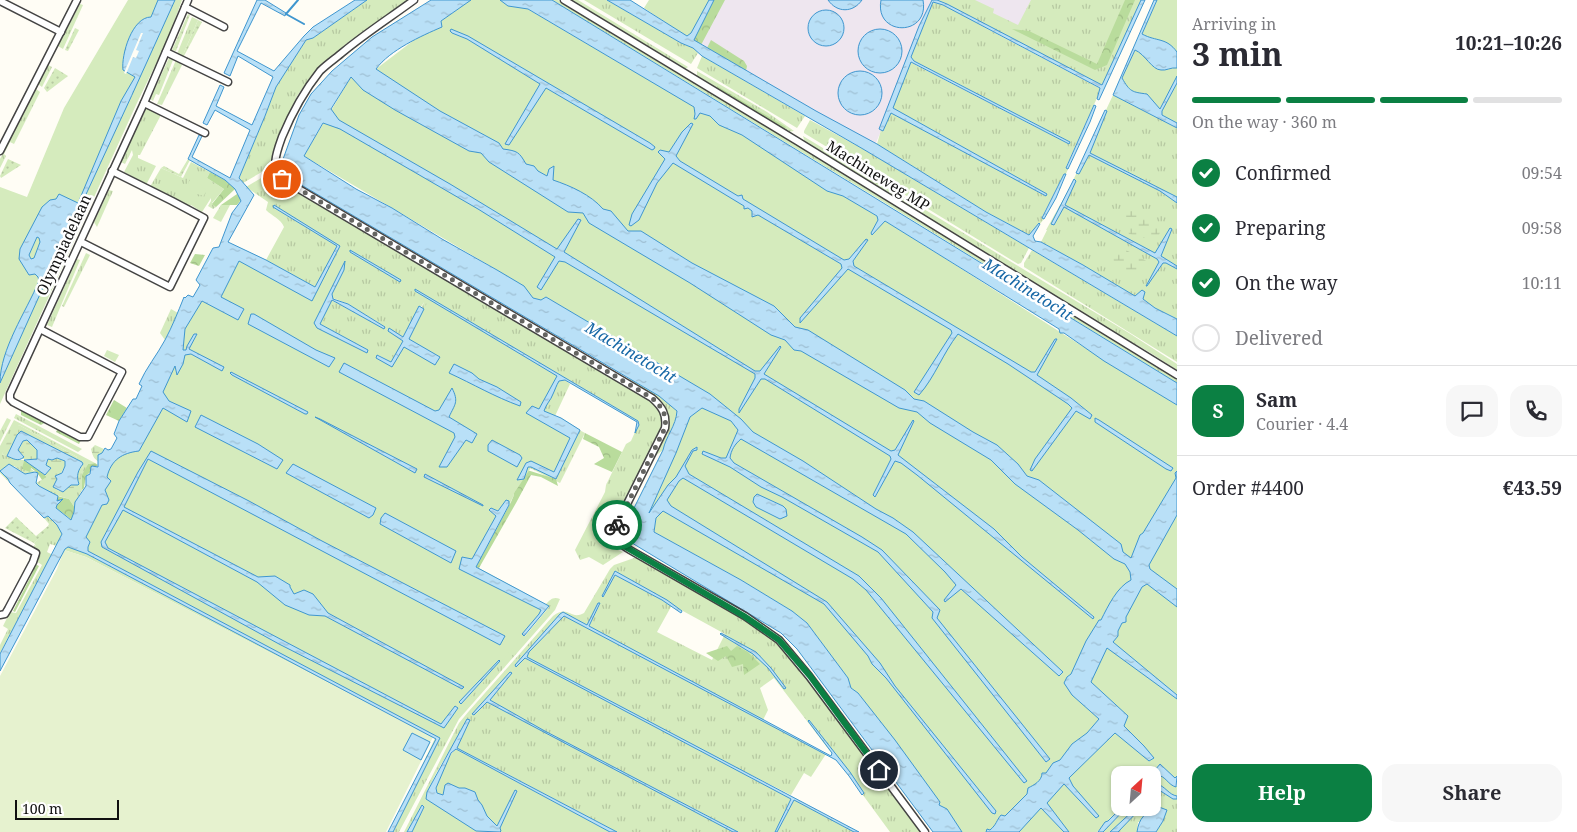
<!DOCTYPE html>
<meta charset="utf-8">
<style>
body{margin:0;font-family:"Noto Serif",serif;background:#f7f7f7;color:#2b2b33;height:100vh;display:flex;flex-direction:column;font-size:19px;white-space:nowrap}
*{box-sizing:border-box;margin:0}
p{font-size:16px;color:#7c7c81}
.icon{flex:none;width:28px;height:28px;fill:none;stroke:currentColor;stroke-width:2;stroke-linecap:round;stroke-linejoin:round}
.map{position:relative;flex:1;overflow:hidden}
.details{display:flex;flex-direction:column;background:#fff;width:400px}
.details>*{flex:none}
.needle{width:32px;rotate:26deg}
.buttons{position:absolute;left:1111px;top:766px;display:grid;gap:10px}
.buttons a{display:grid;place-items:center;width:50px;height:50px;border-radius:10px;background:#fff;box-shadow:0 1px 4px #0004;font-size:25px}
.scale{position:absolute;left:15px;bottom:12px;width:104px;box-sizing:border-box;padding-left:5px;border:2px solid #111;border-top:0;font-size:14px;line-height:18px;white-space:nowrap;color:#111;-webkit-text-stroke:4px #fff;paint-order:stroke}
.pin{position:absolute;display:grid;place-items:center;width:42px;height:42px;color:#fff;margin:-21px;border:2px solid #fff;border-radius:50%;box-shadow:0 1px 5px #0007}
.courier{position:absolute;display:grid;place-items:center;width:50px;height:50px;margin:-25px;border:4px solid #0b8043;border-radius:50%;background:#fff;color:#222;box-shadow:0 1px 6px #0007}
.headline em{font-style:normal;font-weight:700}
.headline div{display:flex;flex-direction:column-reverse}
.headline{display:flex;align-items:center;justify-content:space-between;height:85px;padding:0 15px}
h1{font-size:32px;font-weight:700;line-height:38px}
.bar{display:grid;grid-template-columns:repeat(4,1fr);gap:8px 5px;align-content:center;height:60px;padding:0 15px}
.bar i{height:6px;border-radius:4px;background:#e1e1e2}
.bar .active{background:#0b8043}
.bar p{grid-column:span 4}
.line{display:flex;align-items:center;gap:12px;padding:0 15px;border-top:1px solid #e1e1e2}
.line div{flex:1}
.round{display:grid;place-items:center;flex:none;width:52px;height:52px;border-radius:15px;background:#f7f7f7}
ol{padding:0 15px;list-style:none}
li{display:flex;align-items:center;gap:15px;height:55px}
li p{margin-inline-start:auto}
li .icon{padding:5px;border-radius:50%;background:#0b8043;color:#fff;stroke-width:4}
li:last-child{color:#7c7c81}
li i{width:28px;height:28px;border:2px solid #e1e1e2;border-radius:50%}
.button{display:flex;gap:10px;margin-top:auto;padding:10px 15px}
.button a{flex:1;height:58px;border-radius:15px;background:#0b8043;color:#fff;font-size:20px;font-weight:700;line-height:58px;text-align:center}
.button a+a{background:#f7f7f7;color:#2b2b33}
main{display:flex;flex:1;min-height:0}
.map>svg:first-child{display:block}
.industrial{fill:#eee6ef}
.grass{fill:url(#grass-tufts);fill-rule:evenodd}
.forest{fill:url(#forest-crowns)}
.wetland{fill:url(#wetland-marsh)}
.park{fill:#d5ebbd}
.garden{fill:url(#garden-dots)}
.pitch{fill:#e6f2cf}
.water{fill:url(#water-ripples);stroke:#3f96cf;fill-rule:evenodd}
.pier{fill:#fffdf5}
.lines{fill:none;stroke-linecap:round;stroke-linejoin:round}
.stream{stroke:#3f96cf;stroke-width:2}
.street-casing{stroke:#444;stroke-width:9}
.street{stroke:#fff;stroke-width:6}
.done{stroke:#646461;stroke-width:5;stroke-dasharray:0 9}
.route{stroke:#0b8043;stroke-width:6}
.labels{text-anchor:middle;stroke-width:5;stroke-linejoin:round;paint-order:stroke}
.street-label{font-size:15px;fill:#111;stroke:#fff}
.water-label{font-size:16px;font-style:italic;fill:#1768a6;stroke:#fff}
</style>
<main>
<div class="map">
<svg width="1177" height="832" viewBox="0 0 1177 832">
<defs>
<pattern id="grass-tufts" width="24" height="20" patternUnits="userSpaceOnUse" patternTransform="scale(1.25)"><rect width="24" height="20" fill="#d5ebbd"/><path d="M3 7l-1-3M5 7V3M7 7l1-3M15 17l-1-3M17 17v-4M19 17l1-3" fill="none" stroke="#b6c8a1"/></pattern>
<pattern id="forest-crowns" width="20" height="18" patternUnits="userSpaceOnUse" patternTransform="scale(1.25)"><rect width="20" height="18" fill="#b9dc9c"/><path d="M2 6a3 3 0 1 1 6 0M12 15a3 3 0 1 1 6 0" fill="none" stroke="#9ebc85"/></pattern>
<pattern id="wetland-marsh" width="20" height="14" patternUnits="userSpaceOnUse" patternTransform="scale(1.25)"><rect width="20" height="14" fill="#d5ebbd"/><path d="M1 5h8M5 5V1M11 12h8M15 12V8" fill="none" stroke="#b6c8a1"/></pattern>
<pattern id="garden-dots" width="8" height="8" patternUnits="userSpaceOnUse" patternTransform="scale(1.25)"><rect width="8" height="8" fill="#d5ebbd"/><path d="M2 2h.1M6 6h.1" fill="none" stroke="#b6c8a1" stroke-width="1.8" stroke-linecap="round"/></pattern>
<pattern id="water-ripples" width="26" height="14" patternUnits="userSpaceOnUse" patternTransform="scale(1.25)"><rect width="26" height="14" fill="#b9e0f7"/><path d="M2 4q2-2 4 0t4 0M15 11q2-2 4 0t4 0" fill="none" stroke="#9ebfd3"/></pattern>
</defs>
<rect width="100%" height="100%" fill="#fffdf5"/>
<polygon class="industrial" points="712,0 1144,0 1103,89 948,6 889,112 873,150 695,48"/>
<g class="grass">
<polygon points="367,0 410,0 346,44 312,75 297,96 280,134 272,166 243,183 239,178 265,116 276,87 306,40 313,38"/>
<polygon points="552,0 558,0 847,175 1177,378 1177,383 885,203"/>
<polygon points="568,0 578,0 688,67 684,70"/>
<polygon points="584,0 607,0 681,43 693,48 698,53 691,64"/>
<polygon points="933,0 975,0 994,9 993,13 1018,25 1031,0 1142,0 1102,85 978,24 1101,89 1066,167 1068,169 1066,174 1064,174 1042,217 1044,219 1040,224 1039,224 1029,235 986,212 877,144 881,130 883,131 891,112 1046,196 1047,194 892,108 910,62 1069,144 1069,142 914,61 911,57 933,2 938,4"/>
<polygon points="80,4 83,5 63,49 58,46"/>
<polygon points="192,17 198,20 182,57 177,54"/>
<polygon points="702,56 805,116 797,128 697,68"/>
<polygon points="169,58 173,60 159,95 156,94 153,101 150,99"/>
<polygon points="176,60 182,65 162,105 157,104"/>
<polygon points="48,65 52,67 42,87 38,84"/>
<polygon points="697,71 767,112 794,131 787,132 717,90 697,76"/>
<polygon points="36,89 40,92 14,144 10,142 4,154 6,156 0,168 0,159"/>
<polygon points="1113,95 1177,128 1177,319 1155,308 1138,302 1083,265 1041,242 1047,230 1046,230 1069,189"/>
<polygon points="147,107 162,113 140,155 138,155 138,158 156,166 146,185 134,179 135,178 124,172 133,155 132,150 125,164 121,162"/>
<polygon points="810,120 863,149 1029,248 1021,263 1018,264 804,133 804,131"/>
<polygon points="803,136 1129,333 1177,364 1177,370 1149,352 1124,338 805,143"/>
<polygon points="191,162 210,172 207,178 224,189 212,203 216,207 213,209 208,206 211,201 211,198 202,212 191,205 188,207 151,188 151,185 161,168 183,178"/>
<path d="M273 171 274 176 281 182 644 395C659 408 665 410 661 431 650 455 639 479 627 501 621 512 609 524 609 536 609 546 615 549 623 552L603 565 589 557 580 560 575 550 605 492 606 485 626 444 631 441 639 423 638 421 553 371 558 376 559 381 565 380 570 384 555 416C566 419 575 428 585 433L560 483 524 465 511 491 514 495 509 505V501L506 500 498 511 491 509 489 510 497 515 493 521 487 518 470 547 476 550 472 559 462 557 459 569 478 578 477 586 473 585 485 600 477 604C469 595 461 583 452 575 430 556 402 545 377 532L360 551 518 632 512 642 541 610 539 614 522 634 525 636 549 607 546 604C550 600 553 596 560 599L555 610 459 719 399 832H390L436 736 88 551V547L90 542 86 538 102 505 106 504 109 500 105 490 111 481 107 477C111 460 122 453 139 451L163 408 187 422 191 411 169 401 163 392 176 365 177 374 183 364 185 355 191 354 221 371C230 358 244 348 235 332L211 330 197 354 189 349 196 334H194L187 346 186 350 183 351 185 329 202 301 212 307 238 320 243 309 221 297 239 261 312 301 318 289 266 260 284 227C281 219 272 216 266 210L268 202 246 187ZM350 250 400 280V281L350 252ZM328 296 348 304 379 323 382 327 331 300 320 324 368 350 367 353 317 328 314 324ZM424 302 409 339 440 356 435 364 403 347 392 367 376 359 378 355 391 362 403 341 389 331V329L403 337ZM251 314H254L316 350 335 358 328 367 248 324ZM246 335 274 350 295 371 288 376 283 374 282 380 272 387 271 393 308 412 307 413 305 414 232 375 230 373 245 342ZM344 363 449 417 477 434 472 443 466 440 447 467H440L455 437 454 433 339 372ZM195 364 216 377 196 402 180 393ZM226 381 256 395 292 415 287 432 279 446 223 421 208 409ZM343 382 446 437 431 467 417 469 415 473 314 418 320 419 326 403ZM201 415 258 444 283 460 280 467 277 469 199 429 195 426ZM166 417 182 427 161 436 159 441 156 440ZM187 433 251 461 272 476 266 488 259 495 167 444ZM332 436 409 478 378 501 319 470ZM492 440 520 455 522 458 517 467 488 451V445ZM468 458 491 466 506 473 496 501 481 506 424 477 425 474 447 486ZM293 464 376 508 373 515 369 518 286 473V471ZM425 485 476 512 456 542 394 510ZM124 507 258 577 267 578 263 577 272 573 284 577 281 581 290 585 292 589 294 586 309 588 321 596 323 608 328 613 463 687 461 688 325 616 318 617V619C303 619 289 613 278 603 270 597 271 595 261 591L263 586 257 582 122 510ZM332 508 366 527 348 545 334 537 326 519ZM385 513 455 551 451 562 380 524 381 518Z"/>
<polygon points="109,190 113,191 97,227 94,222"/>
<polygon points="221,205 230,205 221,222 213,218"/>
<polygon points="1032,250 1177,336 1177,362 1024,267 1024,263"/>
<polygon points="86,253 90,255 64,307 62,306"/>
<polygon points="77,259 80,260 52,327 47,325"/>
<polygon points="171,309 178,313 165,340 160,333"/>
<polygon points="107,350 119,355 115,362 104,356"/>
<path d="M625 376 659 396 677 411C676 426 666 436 663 450L654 457 669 425 668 413 663 404Z"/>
<polygon points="16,414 82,449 78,452 14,418"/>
<polygon points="7,418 11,420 0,442 0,431"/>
<polygon points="14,420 95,463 88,464 83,475 82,490 77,499 75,508 69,499 52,494 39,486 36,483 47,477 57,490 71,494 81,474 83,464 76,459 77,457 19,425 2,454 18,460 24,460 23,469 30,468 35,472 25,474 14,466 1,471 8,479 10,483 0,473 0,446"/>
<polygon points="48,516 57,525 62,534 57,546 50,544 47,552 53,555 0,653 0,645 8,629 3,626 10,612 16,613 42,565 36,561 40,554 39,551 34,548 34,545 36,546 34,543 50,528 48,526 49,524 44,518"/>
<path d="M637 557 648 562 735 613 770 636 790 656 871 761 923 832H890L849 776 774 678 760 688 768 710 763 720 826 754 811 777 804 773 791 795 699 749 792 799 775 832H738L689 806 733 832H617L457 748 470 720C456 741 431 776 426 799L476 831 412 832 424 808 422 805 407 832H404L459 723 469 711 553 616C569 604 570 621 584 613L610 569 614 565ZM615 571 669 603 615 575 603 597 602 596ZM599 603 600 604 589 626 694 683 585 627 580 622 587 625ZM672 605 725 634 712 660 657 632Z"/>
<polygon points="1157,775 1162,775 1173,786 1177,786 1177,832 1156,832 1163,821 1138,822 1137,832 1103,832 1126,808 1152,808 1153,780"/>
<polygon points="795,798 858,832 777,832"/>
</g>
<g class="forest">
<polygon points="714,0 725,0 701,45 693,40"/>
<polygon points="1125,0 1135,0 1107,65 1095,70 1012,29 1029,31 1097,64"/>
<polygon points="711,40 744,61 747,66 746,71 707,48"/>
<polygon points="717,86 786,127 784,130 717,90"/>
<polygon points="210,172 225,180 235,189 216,207 212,204 224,189 207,178"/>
<polygon points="237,194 241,200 237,205 221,205"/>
<polygon points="195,254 205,255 199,266 190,263"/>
<polygon points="114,400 127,408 119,421 106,415"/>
<polygon points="21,409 46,422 41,425 21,415"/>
<polygon points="58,428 81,440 79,444 56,432"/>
<polygon points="585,433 622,452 612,472 594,464 604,458 599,447 583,439"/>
<path d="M24 460 31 463 47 477 42 480C39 475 36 471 31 468L30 472 22 469Z"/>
<polygon points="95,463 98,465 86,476 84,488 82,490 82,475 88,464"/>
<polygon points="527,470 556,479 558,486 541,477 531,475 516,503 479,568 476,567 511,502 514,495 513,493"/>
<polygon points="57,496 69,499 75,508 72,520 56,508"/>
<polygon points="35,564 39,566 15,612 13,611 32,574"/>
<polygon points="727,646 731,651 737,646 748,652 760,664 744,675 743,664 732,667 726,656 718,661 706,653"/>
</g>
<g class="wetland">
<polygon points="1125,208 1142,214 1162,226 1157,241 1129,234 1123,218"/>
<polygon points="1126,250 1150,263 1137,275 1128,276 1108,255"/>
<polygon points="19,425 77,457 76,459 17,435 7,456 2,454 12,431"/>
<polygon points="27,440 37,450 37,459 21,459 24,456 18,451 23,441"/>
<path d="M95 445 104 449 102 453V463C94 460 93 457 91 449Z"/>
<polygon points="57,458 65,461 65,466 53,487 45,475 51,468 46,465 48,459"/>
<polygon points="83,464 80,485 71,495 61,492 77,479 78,467"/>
</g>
<g class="park">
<polygon points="128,0 182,0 168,39 136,105 0,404 0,187 27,197 64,108"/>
<path d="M471 0H506L526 8C646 79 767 148 885 221 983 281 1079 346 1177 405V776L1176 779 1157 767 1151 775H1120V808L1097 832H962L940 806 858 693 851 688 848 678 807 623 792 611 741 580 654 532 656 518 648 513 690 417 702 408 711 395 546 297 541 300 533 298 497 270 304 156 351 77 376 69 418 37Z"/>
<polygon points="649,0 712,0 691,40 644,8"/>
<polygon points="1157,0 1177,0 1177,124 1121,96 1122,78"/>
<polygon points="193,178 198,181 197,183 202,186 206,191 204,196 197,194 191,191 188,183 190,180"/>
<path d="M230 243 266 260 318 289 340 249 356 257 321 324V328L376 358 391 362 429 300 561 377C558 383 555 390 553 396 549 402 546 403 544 411L553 416 561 418 580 430 556 479 532 466 509 501V505L475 566 549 606 464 705 433 737 86 557 64 550Z"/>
<polygon points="456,749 610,832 412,832 424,808 422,805 432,790 451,754"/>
</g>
<g class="garden">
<polygon points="188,14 190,15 176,51 172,50"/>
<polygon points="198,20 202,22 184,56 182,57"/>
<polygon points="75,28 79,30 68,51 65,50"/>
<polygon points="55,68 68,76 47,92 44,88"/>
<polygon points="8,159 21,165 1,178 0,176"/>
<polygon points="188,159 190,160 181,177 161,168 164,166 179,174"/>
<polygon points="16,517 36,536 48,526 51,528 34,543 5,528"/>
</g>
<polygon class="pitch" points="64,550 86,557 433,737 386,832 0,832 0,676 57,569"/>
<g class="water">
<path d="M158 0H175C118 128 57 254 0 383 0 349 26 312 39 281L38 277 35 274 29 275 19 259 20 249 42 207 50 200 56 199 59 194 78 203 121 101 135 77 123 70C121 55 132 17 151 17ZM37 237 39 238 40 242 34 258 31 259 29 255Z"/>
<path d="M257 0H265L286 13 285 16 261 3 237 51 274 71 304 36 313 27 355 0H367L313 38 306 40 276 87 265 116 239 178 254 195 228 242 266 260 315 287 337 246 273 207 274 205 340 246 312 301 239 261 221 297 244 309 238 320 202 301 185 329 183 350H186L187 346 194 334H197L189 349 224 367 222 371 191 354 185 355 183 364 177 375 175 366 163 392 169 401 191 411 187 422 163 408 139 451C122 453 111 460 107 477L111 481 105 490 109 500 107 504 102 505 86 537 90 542 88 547V551L440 738 393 832H388L436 739 87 554 68 547 65 549 0 671V654L62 534 57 525 48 516 44 518 10 483 8 479 0 471 9 464 25 474 35 472 38 473 36 483 39 486 58 496 57 501 63 499 57 505 56 508 71 520 74 512 75 502 86 486V476L90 474 91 467 92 466 98 467V455L102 453 105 448 108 450 111 449 117 438 114 434 119 421 133 399H136L142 386 139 384C146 368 157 355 165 340 172 327 178 312 184 297L185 298 188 295 193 297 200 285 196 280 213 248 219 247 232 213 241 201 235 189 225 180 188 159 199 135 202 136 192 157 230 178 250 130 215 110 207 125 203 123 220 85 224 87 216 106 252 125 273 77 238 56 230 76 224 73Z"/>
<path d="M431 0H471L441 21 442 27C421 36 390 50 376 69L440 111 499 143 503 149C518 151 519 152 526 164L534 166 538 171 547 176 549 169 554 166 553 180C571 186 591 195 603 209L611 211 628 231H641L692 263 774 306 795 327 808 330 905 390 914 399 924 401 973 432 997 445 1018 464 1027 476 1039 480 1121 544 1123 552 1131 558 1140 535 1143 533 1176 478 1175 473 1177 471V515L1149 565 1150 569 1177 589V607L1147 584 1142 587 1126 617V622L1122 623 1118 631V636L1113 642 1177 695V699L1107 648 1091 682 1128 716 1124 726 1144 746 1154 758 1149 761 1115 733 1069 778 1073 786 1099 816 1096 818 1064 784 1047 803 1069 832H1064L1041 808 1019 832H986L987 829 990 830C997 824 996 821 1001 815L1005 816 1027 794 1028 788C1034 785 1042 781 1042 773H1046L1053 763 1060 760 1072 744 1087 733 1099 719 1072 695 1064 683 1067 677 1071 674 1086 641 1099 620H1101C1108 606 1117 587 1131 580L1130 572 1125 564 1114 559 1078 530 1015 484 991 460 930 423 917 412 899 408 801 351 794 350 785 340 771 335 690 283 589 223 583 213 568 212 489 162 481 153 469 151 395 110 363 90 351 77 331 109 339 120 450 184 557 249 578 219 581 220 564 252 755 371H760L780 346 781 347 764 374 891 451 895 450 913 420 914 421 898 455 994 529 1022 557 1094 617 1093 619 917 475 901 463 895 461 875 497 873 495 891 459 890 456 765 379H761L739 413V409L755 378V374L565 262 559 261 541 290 537 287 555 257 478 209 340 129 323 123 304 156 356 189 392 208 442 239 497 270 524 286 533 298 541 300 546 297 710 394 741 419 753 432 803 461 876 509 893 518 913 532 1063 672 1059 676 961 589 945 602 944 600 956 585 945 572 906 534 741 439C735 444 731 450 730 458L734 463 862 537 882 550 940 610 937 618 1050 759 1046 762 932 618 933 612 878 552 782 497 761 487 730 467 702 454 703 451 721 458H726L738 430 731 421 702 408 690 417 676 453 649 513 668 485 676 477 692 450 697 447V450L693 451 685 466 689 474 859 576 881 598 1027 781 1024 783 866 590 853 579 683 478 679 481 667 500 671 506 827 602 880 663 895 686 996 811 995 814 992 813 886 678 872 664 868 656 824 604 663 511 656 518 654 532 741 580 792 611 807 623 848 678 851 688 858 693 895 740 940 802 939 805 947 809 962 832H933L797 649 781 633 632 543 627 538 624 532 627 522 663 450C666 436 676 426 677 411L659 396 625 376 298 183 285 172 282 162 299 115 311 94 332 71 372 37Z"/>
<polygon points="500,0 552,0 1177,383 1177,405 1104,361 1064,333 1060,333 1059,329 885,221 872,235 871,233 878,220 877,216 843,196 827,191 742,135 719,125 710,116 700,113 696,119 694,119 695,114 694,107 528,9 508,6"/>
<polygon points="607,0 630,0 687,36 691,33 709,0 714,0 694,40 816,111 877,144 986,212 1029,235 1039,223 1040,224 1033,236 1035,241 1041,242 1083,265 1135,296 1142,290 1145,292 1143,299 1155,308 1177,319 1177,336 863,149 702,56 693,48 681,43"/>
<path d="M828 0H862C853 13 837 13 828 0Z"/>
<path d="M881 0H923C930 37 874 37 881 0Z"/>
<polygon points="932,0 937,0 947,4 1102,85 1141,0 1145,0 1099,100 1097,99 1100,88 943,5 933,2 911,57 914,61 1070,142 1069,144 911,62 893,108 1047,194 1046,196 891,113 883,131 879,129 919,26"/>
<path d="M1154 0H1157L1142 34C1157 42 1166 37 1177 52V68C1171 67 1166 71 1161 70 1152 70 1145 54 1135 50L1122 78C1130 92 1132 92 1147 94L1160 109 1177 76V83L1162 111V115L1177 123V128L1113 95Z"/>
<circle cx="826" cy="28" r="18"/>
<polygon points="451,29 468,36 650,143 655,147 654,149 652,150 546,88 509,145 505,144 540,84 467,39 452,33 450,31"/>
<circle cx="880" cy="51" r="22"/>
<circle cx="860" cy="93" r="22"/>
<polygon points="1094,105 1096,106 1090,122 1068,169 1066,168"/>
<polygon points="1105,110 1107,111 1090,153 1177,197 1177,203 1160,191 1089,155 1079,174 1076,173"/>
<path d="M691 123 693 124 676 156 680 161 738 196 742 195 743 199 844 260 849 259 866 239 868 240 853 261 854 266 1031 372H1035L1055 339H1057L1037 375 1071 398 1092 415 1090 419 1076 411 1032 471 1030 470 1035 459 1072 408 1068 404 1008 364 958 334C943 353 935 377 919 395L914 392 952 333 951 330 848 269 800 323V318L842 268 841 264 758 215 752 217V211L748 208 744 209V206L673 163 657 183 639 220 631 226 629 225 632 214 665 159 658 152 660 150 669 152 682 132Z"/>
<polygon points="1064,174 1066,174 1056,198 1044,219 1042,218"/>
<polygon points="1074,179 1076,181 1065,205 1155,253 1170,228 1172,229 1161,256 1177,266 1177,269 1166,263 1163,263 1147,286 1146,286 1159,262 1157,259 1064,207 1054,225 1051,224"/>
<polygon points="350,250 401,280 400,282 350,252"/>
<polygon points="345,261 344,270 332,294 333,299 348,304 385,327 384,329 332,300 320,324 368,350 367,353 317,328 314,323"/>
<path d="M415 289 638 421 639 425 635 433 637 422 565 380 559 381C556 386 555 390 553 394 551 400 546 404 544 411L561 418 580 430 556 479 531 467H528L524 479 517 480 526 463 531 461 554 472 570 438 526 413 532 406 539 409 557 376 415 291Z"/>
<polygon points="419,306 424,309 409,339 440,357 435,365 404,347 392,367 376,358 377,355 391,362 403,341 388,331 389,328 403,337"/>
<polygon points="251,314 254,314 316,350 335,358 329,367 248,324"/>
<path d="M344 363 435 411 439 410 452 388C459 402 455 404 449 417L477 434 472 443 466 440 447 467H439L455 437 454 433 339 372Z"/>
<path d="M454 364 472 373 479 379 497 387 521 402 520 406C495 397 473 384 449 373Z"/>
<polygon points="231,372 308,412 307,414 305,414 232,375 230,373"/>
<polygon points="201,415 258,444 283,460 277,469 195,427"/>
<polygon points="315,417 320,419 417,469 415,473"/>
<polygon points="1095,418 1099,420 1173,468 1171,471 1166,469 1095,422"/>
<path d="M21 431 82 462 83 464C78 470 76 476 79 484L78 485H71L63 492 53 487 57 479 55 476 62 473 65 466V461L57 458 52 460 48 459 46 465 51 468 45 475 24 460 37 459V450L27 440 23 441 18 450 24 457C18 462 14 459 7 456L17 435Z"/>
<polygon points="492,440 520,455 522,458 517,467 488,451 488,445"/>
<polygon points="151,451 249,501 322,541 505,636 500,645 148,459 124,507 258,577 275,576 290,585 290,587 294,594 304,590 313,594 328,613 464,687 462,689 325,616 309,615 285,605 257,582 123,510 105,542 108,548 441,724 455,706 458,708 444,728 279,644 102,547 101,542 138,472"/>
<polygon points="293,464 376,508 373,515 369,518 286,473"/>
<polygon points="425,474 483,505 483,506 424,477"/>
<polygon points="757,494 783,506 786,509 787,516 780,519 756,507 753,502 754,497"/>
<polygon points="506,500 509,501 509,505 476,567 549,606 524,636 522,634 539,614 541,610 459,569 462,557 472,559 496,516 489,510 491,508 498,511"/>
<polygon points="385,513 456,551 451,563 380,524 381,518"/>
<polygon points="615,571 667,600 682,611 681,613 662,600 615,575 603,597 602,596"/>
<polygon points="598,603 600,603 589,626 831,756 832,753 808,721 809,720 850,772 864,793 862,795 849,776 836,760 564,616 529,652 527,657 859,832 854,832 794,800 777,832 775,832 791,799 525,658 516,667 515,665 560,614 563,612 587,625"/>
<polygon points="721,633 756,652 771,668 786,688 784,689 768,668 753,654 720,634"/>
<polygon points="499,660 500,661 461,704 459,702"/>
<polygon points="510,672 512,673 490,700 543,730 738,832 733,832 487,702 474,715 472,714"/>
<polygon points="467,719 470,720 457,748 617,832 610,832 456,749 451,753 436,788 437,793 443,795 445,785 448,783 459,788 465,788 475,792 478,800 482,805 487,816 497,826 515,790 517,791 500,828 501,831 500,832 476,831 426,799 427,792"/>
<polygon points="412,733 430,742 421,760 403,750"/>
<path d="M1160 764 1175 778 1177 776 1176 787C1168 785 1166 776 1157 775L1153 780 1152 775H1151Z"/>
<path d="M1157 784C1165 786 1169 795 1177 796V799H1173L1159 790 1153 796V790Z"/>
<polygon points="422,805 424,807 412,832 407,832"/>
<path d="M1159 807 1167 810 1163 821 1156 832H1137C1139 818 1145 812 1159 807Z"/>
<polygon points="1121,808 1126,808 1103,832 1098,832 1105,822 1108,821"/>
<polygon points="1136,808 1141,808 1118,832 1110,832"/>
</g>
<polygon class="pier" points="141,33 143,33 136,50 139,51 136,58 133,57 126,74 124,73"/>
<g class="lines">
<polyline class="stream" points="298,0 286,14 304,24"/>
<defs>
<g id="street">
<path d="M414 0C391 17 366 33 343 52 336 58 327 64 320 71 304 91 292 113 282 137 277 151 270 168 282 179L652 398C662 407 667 414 665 428L616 526C614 539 620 544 630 550L745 616 779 640 809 676 925 832"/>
<polyline points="564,0 797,141 1177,375"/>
<polyline points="0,1 61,32"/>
<polyline points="185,7 224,27"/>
<polyline points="166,52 228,82"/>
<polyline points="144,103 205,133"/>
<polyline points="0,151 77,0"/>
<polyline points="81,242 170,287 204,218 172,201 112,171"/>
<polyline points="40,329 122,372 88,437 80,437 13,402 10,399 10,394 144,103 188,0"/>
<polyline points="0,533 36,553 33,562 8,609 5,614 0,615"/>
</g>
</defs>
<use href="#street" class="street-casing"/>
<use href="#street" class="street"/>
</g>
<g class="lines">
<path class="done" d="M282 179 652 398C662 407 667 414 665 428L617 525"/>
<path class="route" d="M617 525C614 533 616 538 622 545L744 616 779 640 810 676 879 770"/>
</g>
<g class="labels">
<g class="street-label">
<text transform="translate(878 176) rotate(32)" y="5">Machineweg MP</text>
<text transform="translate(64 245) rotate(-65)" y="5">Olympiadelaan</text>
</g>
<g class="water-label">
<text transform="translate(1028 289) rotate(32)" y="6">Machinetocht</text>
<text transform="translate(631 352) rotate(31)" y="6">Machinetocht</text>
</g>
</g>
</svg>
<div class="buttons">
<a><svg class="needle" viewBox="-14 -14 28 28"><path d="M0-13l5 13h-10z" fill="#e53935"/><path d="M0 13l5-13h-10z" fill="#7c7c81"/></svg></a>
</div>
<div class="scale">100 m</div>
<div class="pin" style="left:282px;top:179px;background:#ea580c"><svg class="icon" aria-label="bag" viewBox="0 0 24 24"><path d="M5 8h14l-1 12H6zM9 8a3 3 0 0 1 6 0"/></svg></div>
<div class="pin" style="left:879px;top:770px;background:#1f2937"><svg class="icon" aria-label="home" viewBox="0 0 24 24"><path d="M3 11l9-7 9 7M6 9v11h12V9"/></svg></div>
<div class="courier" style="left:617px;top:525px"><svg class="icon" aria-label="bike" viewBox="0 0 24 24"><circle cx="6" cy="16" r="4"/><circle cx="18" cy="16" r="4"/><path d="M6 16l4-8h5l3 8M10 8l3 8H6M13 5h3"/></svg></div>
</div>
<section class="details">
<div class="headline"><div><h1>3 min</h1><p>Arriving in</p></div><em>10:21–10:26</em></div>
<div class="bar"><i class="active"></i><i class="active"></i><i class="active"></i><i></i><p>On the way · 360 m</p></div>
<ol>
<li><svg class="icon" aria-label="check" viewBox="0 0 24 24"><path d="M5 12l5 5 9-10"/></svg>Confirmed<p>09:54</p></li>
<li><svg class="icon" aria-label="check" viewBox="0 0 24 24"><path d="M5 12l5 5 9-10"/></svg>Preparing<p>09:58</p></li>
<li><svg class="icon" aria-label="check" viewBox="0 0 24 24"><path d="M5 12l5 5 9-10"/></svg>On the way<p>10:11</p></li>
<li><i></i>Delivered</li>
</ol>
<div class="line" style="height:90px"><b class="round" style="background:#0b8043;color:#fff">S</b><div><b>Sam</b><p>Courier · 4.4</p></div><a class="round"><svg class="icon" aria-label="chat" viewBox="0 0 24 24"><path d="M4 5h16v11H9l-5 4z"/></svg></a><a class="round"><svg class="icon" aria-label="phone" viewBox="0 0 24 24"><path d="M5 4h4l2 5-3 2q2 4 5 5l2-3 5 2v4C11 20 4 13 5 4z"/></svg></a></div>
<div class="line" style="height:65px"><div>Order #4400</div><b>€43.59</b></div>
<div class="button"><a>Help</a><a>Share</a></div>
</section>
</main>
